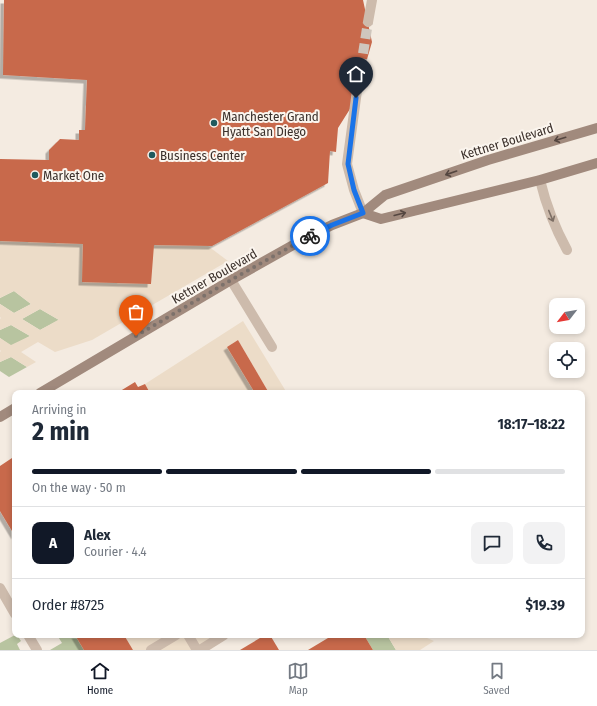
<!DOCTYPE html>
<meta charset="utf-8">
<style>
body{margin:0;font-family:"Fira Sans Condensed",sans-serif;background:#f2f2f3;color:#1f2937;height:100vh;display:flex;flex-direction:column;font-size:15px;white-space:nowrap}
*{box-sizing:border-box;margin:0}
p{font-size:13px;color:#747a83}
.icon{flex:none;width:22px;height:22px;fill:none;stroke:currentColor;stroke-width:2;stroke-linecap:round;stroke-linejoin:round}
.map{position:relative;flex:1;overflow:hidden}
.sheet{position:absolute;left:12px;top:390px;width:573px;height:248px;display:flex;flex-direction:column;background:#fff;border-radius:8px;box-shadow:0 2px 6px #0003}
.sheet>*{flex:none}
.needle{width:26px;rotate:239deg}
.buttons{position:absolute;left:549px;top:298px;display:grid;gap:8px}
.buttons a{display:grid;place-items:center;width:36px;height:36px;border-radius:8px;background:#fff;box-shadow:0 2px 6px #0003;font-size:20px}
.pin{position:absolute;display:grid;place-items:center;width:34px;height:34px;color:#fff;margin:-41px -17px;border-radius:50% 50% 50% 0;rotate:-45deg;box-shadow:0 0 4px #0007}
.pin .icon{rotate:45deg}
.courier{position:absolute;display:grid;place-items:center;width:40px;height:40px;margin:-20px;border:3px solid #1a73e8;border-radius:50%;background:#fff;color:#222;box-shadow:0 1px 5px #0007}
.headline em{font-style:normal;font-weight:700}
.headline div{display:flex;flex-direction:column-reverse}
.headline{display:flex;align-items:center;justify-content:space-between;height:68px;padding:0 20px}
h1{font-size:26px;font-weight:700;line-height:30px}
.bar{display:grid;grid-template-columns:repeat(4,1fr);gap:6px 4px;align-content:center;height:48px;padding:0 20px}
.bar i{height:5px;border-radius:3px;background:#e0e1e3}
.bar .on{background:#111827}
.bar p{grid-column:span 4}
.line{display:flex;align-items:center;gap:10px;padding:0 20px;border-top:1px solid #e0e1e3}
.line div{flex:1}
.round{display:grid;place-items:center;flex:none;width:42px;height:42px;border-radius:8px;background:#f2f2f3}
.tab-bar{display:flex;justify-content:space-around;align-items:center;height:56px;border-top:1px solid #e0e1e3;background:#fff;font-size:11px;color:#747a83}
.tab-bar a{display:grid;justify-items:center;gap:2px}
.tab-bar .on{color:#111827}
.map>svg:first-child{display:block}
.green{fill:#b8c4a0}
.plaza{fill:#ecdcc8;fill-rule:evenodd}
.building{fill:#c8694b;filter:url(#shadow)}
.lines{fill:none;stroke-linecap:round;stroke-linejoin:round}
.street-tunnel{stroke:#cfc6bd;stroke-width:10;stroke-dasharray:10 5;stroke-linecap:butt}
.lane{stroke:#cdbbac;stroke-width:10}
.street{stroke:#cdbbac;stroke-width:10}
.secondary{stroke:#a18a7d;stroke-width:10}
.oneway{stroke:#544640}
.oneway2{stroke:#7d6f65}
.done{stroke:#7c716b;stroke-width:4;stroke-dasharray:0 7.2}
.route{stroke:#1a73e8;stroke-width:5}
.poi-dot{fill:#1f5a5e;stroke:#fbf5ee;stroke-width:1.5}
.labels{text-anchor:middle;stroke-width:4;stroke-linejoin:round;paint-order:stroke}
.poi-label{font-size:13px;fill:#3b302b;stroke:#fbf5ee;text-anchor:start}
.street-label{font-size:13px;fill:#3b302b;stroke:#fbf5ee}
</style>
<div class="map">
<svg width="597" height="650" viewBox="0 0 597 650">
<defs>
<filter id="shadow"><feDropShadow dx="-3.5" dy="3.5" stdDeviation="0" flood-color="#0004"/></filter>
</defs>
<rect width="100%" height="100%" fill="#f4ebe1"/>
<g class="green">
<polygon points="14,291 31,304 14,313 0,304 0,298"/>
<polygon points="40,309 59,320 40,330 22,319"/>
<polygon points="11,325 30,336 11,346 0,338 0,330"/>
<polygon points="11,357 27,367 9,377 0,371 0,362"/>
<polygon points="15,635 17,635 21,641 17,644 20,650 0,650 0,643"/>
<polygon points="57,635 75,635 84,650 50,650 62,643"/>
<polygon points="364,635 387,635 396,650 373,650"/>
</g>
<g class="plaza">
<path d="M0 241 208 246 228 261 92 340 55 352 38 342 21 352 36 362 27 367 11 357 0 362V352L1 351 0 350V338L11 345 30 336 11 325 0 330V319L1 318 0 317V304L14 313 31 304 14 291 0 298ZM40 309 59 320H58L40 330 22 319Z"/>
<polygon points="243,321 287,393 269,393 238,340 227,347 255,393 150,393 145,384"/>
<polygon points="124,635 232,635 206,650 133,650"/>
<polygon points="387,635 420,635 434,641 420,650 396,650"/>
</g>
<g class="building">
<polygon points="4,0 363,0 372,42 355,101 338,128 336,152 330,151 328,183 212,246 154,245 151,284 82,282 83,244 0,241 0,159 49,160 49,150 60,139 79,140 79,130 85,130 87,80 3,75"/>
<polygon points="238,340 269,393 255,393 227,347"/>
<polygon points="135,382 138,387 145,384 150,393 117,393"/>
<polygon points="15,456 15,536 0,511 0,466"/>
<polygon points="75,635 124,635 133,650 84,650"/>
<polygon points="265,635 270,635 279,650 240,650"/>
<polygon points="333,635 364,635 373,650 308,650"/>
</g>
<g class="lines">
<polyline class="street-tunnel" points="356,98 368,22"/>
<g class="lane">
<path d="M540 180C546 205 555 228 567 250"/>
<polyline points="231,280 272,347"/>
</g>
<g class="street">
<polyline points="368,22 372,0"/>
<polyline points="356,98 347,164 354,190 363,213"/>
<polyline points="0,588 15,614"/>
<polyline points="28,635 37,650"/>
<polyline points="188,635 197,650"/>
<polyline points="151,650 176,635"/>
<polyline points="200,650 224,635"/>
</g>
<g class="secondary">
<polyline points="363,213 381,219 540,180 597,163"/>
<polyline points="40,393 231,280 302,240 332,225 363,213 385,195 488,160 597,128"/>
<polyline points="0,417 15,408"/>
</g>
</g>
<defs><path id="oneway-shaft" d="M-6 0H5M1.5-3L5.5 0L1.5 3" fill="none" stroke-width="1.6" stroke-linecap="round" stroke-linejoin="round"/></defs>
<g class="oneway">
<use href="#oneway-shaft" transform="translate(560 139) rotate(163)"/>
<use href="#oneway-shaft" transform="translate(451 173) rotate(161)"/>
<use href="#oneway-shaft" transform="translate(400 214) rotate(-14)"/>
</g>
<use class="oneway2" href="#oneway-shaft" transform="translate(551 216) rotate(68)"/>
<g class="lines">
<polyline class="done" points="136,336 231,280 310,236"/>
<polyline class="route" points="310,236 332,225 363,213 354,190 348,164 356,98"/>
</g>
<g class="poi-dot">
<circle cx="214" cy="123" r="4"/>
<circle cx="152" cy="155" r="4"/>
<circle cx="35" cy="175" r="4"/>
</g>
<g class="labels">
<g class="poi-label">
<text x="222" y="121">Manchester Grand<tspan x="222" dy="15">Hyatt San Diego</tspan></text>
<text x="160" y="160">Business Center</text>
<text x="43" y="180">Market One</text>
</g>
<g class="street-label">
<text transform="translate(507 141) rotate(-17)" y="5">Kettner Boulevard</text>
<text transform="translate(214 276) rotate(-30)" y="5">Kettner Boulevard</text>
</g>
</g>
</svg>
<div class="buttons">
<a><svg class="needle" viewBox="-14 -14 28 28"><path d="M0-13l5 13h-10z" fill="#e53935"/><path d="M0 13l5-13h-10z" fill="#747a83"/></svg></a>
<a><svg class="icon" aria-label="locate" viewBox="0 0 24 24"><circle cx="12" cy="12" r="6"/><path d="M12 2v4M12 18v4M2 12h4M18 12h4"/></svg></a>
</div>
<div class="pin" style="left:136px;top:336px;background:#ea580c"><svg class="icon" aria-label="bag" viewBox="0 0 24 24"><path d="M5 8h14l-1 12H6zM9 8a3 3 0 0 1 6 0"/></svg></div>
<div class="pin" style="left:356px;top:98px;background:#1f2937"><svg class="icon" aria-label="home" viewBox="0 0 24 24"><path d="M3 11l9-7 9 7M6 9v11h12V9"/></svg></div>
<div class="courier" style="left:310px;top:236px"><svg class="icon" aria-label="bike" viewBox="0 0 24 24"><circle cx="6" cy="16" r="4"/><circle cx="18" cy="16" r="4"/><path d="M6 16l4-8h5l3 8M10 8l3 8H6M13 5h3"/></svg></div>
<section class="sheet">
<div class="headline"><div><h1>2 min</h1><p>Arriving in</p></div><em>18:17–18:22</em></div>
<div class="bar"><i class="on"></i><i class="on"></i><i class="on"></i><i></i><p>On the way · 50 m</p></div>
<div class="line" style="height:72px"><b class="round" style="background:#111827;color:#fff">A</b><div><b>Alex</b><p>Courier · 4.4</p></div><a class="round"><svg class="icon" aria-label="chat" viewBox="0 0 24 24"><path d="M4 5h16v11H9l-5 4z"/></svg></a><a class="round"><svg class="icon" aria-label="phone" viewBox="0 0 24 24"><path d="M5 4h4l2 5-3 2q2 4 5 5l2-3 5 2v4C11 20 4 13 5 4z"/></svg></a></div>
<div class="line" style="height:52px"><div>Order #8725</div><b>$19.39</b></div>
</section>
</div>
<nav class="tab-bar">
<a class="on"><svg class="icon" aria-label="home" viewBox="0 0 24 24"><path d="M3 11l9-7 9 7M6 9v11h12V9"/></svg>Home</a>
<a><svg class="icon" aria-label="map" viewBox="0 0 24 24"><path d="M3 6l6-2 6 2 6-2v14l-6 2-6-2-6 2zM9 4v14M15 6v14"/></svg>Map</a>
<a><svg class="icon" aria-label="saved" viewBox="0 0 24 24"><path d="M7 4h10v16l-5-4-5 4z"/></svg>Saved</a>
</nav>
